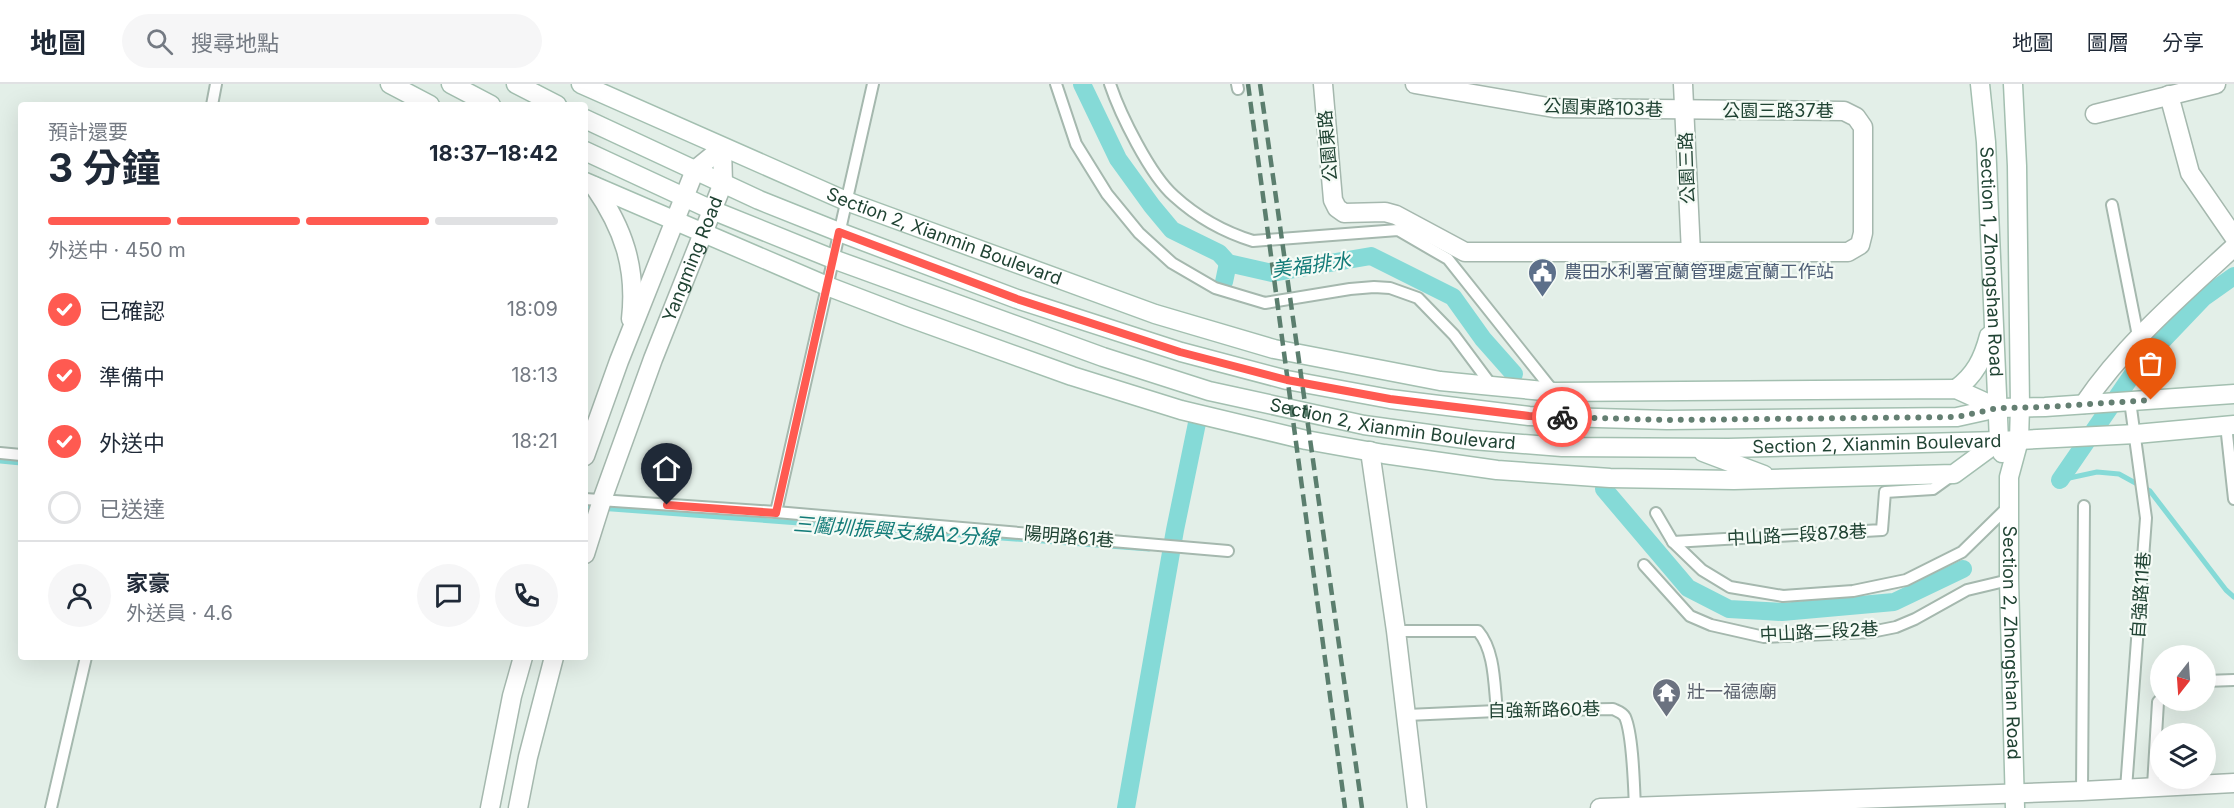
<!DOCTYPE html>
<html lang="zh-TW">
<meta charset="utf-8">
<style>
body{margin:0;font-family:Inter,"Noto Sans TC",sans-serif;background:#f6f6f7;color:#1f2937;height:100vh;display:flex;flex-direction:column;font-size:22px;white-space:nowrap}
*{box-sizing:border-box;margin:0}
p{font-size:20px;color:#747a83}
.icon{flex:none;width:33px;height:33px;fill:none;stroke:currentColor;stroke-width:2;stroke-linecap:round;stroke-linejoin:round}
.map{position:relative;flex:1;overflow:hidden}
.drawer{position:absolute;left:18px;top:18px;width:570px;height:558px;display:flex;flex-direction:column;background:#fff;border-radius:6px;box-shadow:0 6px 24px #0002}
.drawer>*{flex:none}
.needle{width:39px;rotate:197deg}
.controls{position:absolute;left:2150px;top:561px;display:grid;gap:12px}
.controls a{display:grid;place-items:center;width:66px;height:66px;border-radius:50%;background:#fff;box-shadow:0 6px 24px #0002;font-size:30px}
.pin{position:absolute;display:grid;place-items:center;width:51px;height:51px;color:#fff;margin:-62px -26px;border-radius:50% 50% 50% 0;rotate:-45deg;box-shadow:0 0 6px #0007}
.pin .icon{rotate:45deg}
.courier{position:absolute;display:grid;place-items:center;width:60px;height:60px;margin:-30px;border:4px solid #ff5a51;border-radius:50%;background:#fff;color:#222;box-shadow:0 2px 8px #0007}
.summary em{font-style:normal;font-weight:700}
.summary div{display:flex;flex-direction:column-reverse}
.summary{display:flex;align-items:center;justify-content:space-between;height:102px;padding:0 30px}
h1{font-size:39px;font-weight:700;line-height:45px}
.bar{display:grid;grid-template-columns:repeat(4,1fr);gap:9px 6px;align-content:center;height:72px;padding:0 30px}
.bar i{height:8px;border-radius:4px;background:#e0e1e3}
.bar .current{background:#ff5a51}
.bar p{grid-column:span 4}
.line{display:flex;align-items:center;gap:15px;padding:0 30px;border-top:2px solid #e0e1e3}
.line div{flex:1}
.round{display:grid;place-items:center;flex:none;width:63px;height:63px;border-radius:32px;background:#f6f6f7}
ol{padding:0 30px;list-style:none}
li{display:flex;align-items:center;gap:18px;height:66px}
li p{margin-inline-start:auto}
li .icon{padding:6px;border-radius:50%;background:#ff5a51;color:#fff;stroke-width:4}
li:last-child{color:#747a83}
li i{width:33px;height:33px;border:3px solid #e0e1e3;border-radius:50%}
header{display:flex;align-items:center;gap:36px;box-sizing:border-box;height:84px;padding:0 30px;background:#fff;border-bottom:2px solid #e0e1e3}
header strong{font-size:28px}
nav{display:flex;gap:33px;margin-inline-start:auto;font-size:21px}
.search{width:420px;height:54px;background:#f6f6f7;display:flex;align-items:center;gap:15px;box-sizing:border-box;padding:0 21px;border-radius:33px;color:#747a83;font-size:22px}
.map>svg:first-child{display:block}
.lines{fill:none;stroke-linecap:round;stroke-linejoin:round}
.stream{stroke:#85dad7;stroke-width:5}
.canal{stroke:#85dad7;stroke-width:18}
.lane-casing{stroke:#a5b8ae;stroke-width:14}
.street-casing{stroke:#a5b8ae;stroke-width:21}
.secondary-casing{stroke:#a3bfb0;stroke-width:21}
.lane{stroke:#fff;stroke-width:10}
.street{stroke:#fff;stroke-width:18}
.secondary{stroke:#fff;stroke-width:18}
.rail{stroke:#5b7e6e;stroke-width:4.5;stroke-dasharray:12 6;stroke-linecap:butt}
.done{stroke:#647f72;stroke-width:6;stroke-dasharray:0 10.8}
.route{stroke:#ff5a51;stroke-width:8}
.labels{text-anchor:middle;stroke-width:4.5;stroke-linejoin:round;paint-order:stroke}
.street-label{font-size:18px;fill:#204333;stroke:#f5fbf6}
.service-label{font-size:18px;fill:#4e5e75;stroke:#f5fbf6;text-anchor:start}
.worship-label{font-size:18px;fill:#5b616d;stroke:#f5fbf6;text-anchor:start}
.water-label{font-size:20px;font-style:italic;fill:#127b78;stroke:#f5fbf6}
</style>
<header>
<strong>地圖</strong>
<div class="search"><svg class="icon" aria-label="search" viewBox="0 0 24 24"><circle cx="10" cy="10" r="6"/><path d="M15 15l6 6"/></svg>搜尋地點</div>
<nav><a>地圖</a><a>圖層</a><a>分享</a></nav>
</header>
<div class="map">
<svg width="2234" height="724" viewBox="0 0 2234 724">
<rect width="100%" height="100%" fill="#e3efe8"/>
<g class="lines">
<g class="stream">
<polyline points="0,377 21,379"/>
<polyline points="2060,396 2097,388 2119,390 2150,407 2226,506 2234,513"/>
<polyline points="585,423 1149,465"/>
</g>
<g class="canal">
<polyline points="1082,0 1118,75 1152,122 1172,146 1219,169 1228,179 1272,189 1371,172 1453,213 1483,255 1514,290"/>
<polyline points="1224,198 1228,179"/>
<polyline points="2060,396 2139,281 2203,214 2234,192"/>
<polyline points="1604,405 1688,504 1729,525 1782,528 1894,518 1963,485"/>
<polyline points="1126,724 1175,446 1197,339"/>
</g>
<defs>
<g id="lane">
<polyline points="1056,0 1076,60 1107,110 1139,149 1172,179 1215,204 1265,219 1350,205 1374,203 1390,204 1418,214 1454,251 1492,302"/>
<path d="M1110 0C1120 30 1150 91 1174 112 1197 133 1224 148 1253 157L1398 146 1448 175 1554 308"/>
<polyline points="1237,0 1238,5"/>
<polyline points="212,21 216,0"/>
<polyline points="2112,121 2138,252"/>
<polyline points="2226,341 2234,415"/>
<polyline points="0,369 21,371"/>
<polyline points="585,415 776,428 1228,467"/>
<polyline points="776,428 873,0"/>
<polyline points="1656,429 1673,458 1702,486 1730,503 1783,512 1853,507 1906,496 1962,468 2009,422"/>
<polyline points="1673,458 1882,446 1885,408 1933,405 1951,392"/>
<polyline points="1644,481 1690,532 1711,541 1764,553 1871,548 1896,543 1915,535 1967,506 2009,496"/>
<path d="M1396 547H1478C1495 567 1494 600 1497 627"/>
<polyline points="2205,597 2234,596"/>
<path d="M1407 631 1497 627 1613 625C1617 627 1622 628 1625 633 1633 651 1634 703 1635 724"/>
<polyline points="2153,702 2158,618 2160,616"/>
<polyline points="2126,705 2146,434 2130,317"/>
<polyline points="2082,707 2084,422"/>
<polyline points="51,724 86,573"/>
</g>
<g id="street">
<polyline points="1323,0 1333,116 1337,124 1344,129 1385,128 1396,131 1465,168 1848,168 1860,161 1863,149 1863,43 1856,33 1844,27 1554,24 1415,0"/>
<polyline points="1683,0 1691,169"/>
<polyline points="2169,11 2190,89 2234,153"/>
<polyline points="2095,30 2216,0"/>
<path d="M594 102C623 144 637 183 631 235"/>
<path d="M2084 320C2125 260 2180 213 2234 163"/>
<polyline points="1370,367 1396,547 1417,724"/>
<polyline points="585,372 619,277 695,86 722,64"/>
<path id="s1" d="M585 470 602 416 653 275 723 99 722 64"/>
<polyline points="490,724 512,612 523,573"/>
<polyline points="518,724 528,673 554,573"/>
<polyline points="1600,724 2082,707 2234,699"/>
</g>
<g id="secondary">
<polyline points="390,0 430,21"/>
<polyline points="451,0 491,21"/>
<polyline points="516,0 557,21"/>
<path id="s2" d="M581 0 846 117 1155 230 1274 265 1440 297 1554 308 1956 305 1998 324"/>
<path id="s3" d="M1980 0 1986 58 1999 357 2002 369"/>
<path id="s4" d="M2013 0 2017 82 2020 322 2019 356 2009 393V496L2015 724"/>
<polyline points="585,35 759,116 839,148 1017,215 1181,268 1287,296 1390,315 1529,332 1667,336 1957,333 1998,324 2045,323 2234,310"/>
<path id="s5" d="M585 67 712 126 833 175 1103 273 1209 307 1364 341 1472 356 1562 363 1728 364 1999 357 2136 350 2234 341"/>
<polyline points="585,98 827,202 908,233 1072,292 1181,326 1306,356 1384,370 1497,386 1610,394 1734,396 1954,390 1999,357"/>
<path d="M1956 305C1975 291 1983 275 1989 252"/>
<polyline points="1703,368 1764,391"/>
</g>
</defs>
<use href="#lane" class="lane-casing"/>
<use href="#street" class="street-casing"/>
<use href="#secondary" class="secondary-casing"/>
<use href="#lane" class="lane"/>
<use href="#street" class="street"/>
<use href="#secondary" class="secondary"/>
<g class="rail">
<polyline points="1248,0 1345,724"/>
<polyline points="1260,0 1362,724"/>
</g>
</g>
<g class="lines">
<polyline class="done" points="1562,333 1667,336 1957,333 1998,324 2045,323 2151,316"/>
<polyline class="route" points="667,421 776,429 839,148 1017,215 1180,268 1287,296 1390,315 1529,332 1562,333"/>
</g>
<defs>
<symbol id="civic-pin" viewBox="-11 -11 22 30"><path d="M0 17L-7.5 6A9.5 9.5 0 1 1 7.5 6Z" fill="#5c6f8a" stroke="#f5fbf6"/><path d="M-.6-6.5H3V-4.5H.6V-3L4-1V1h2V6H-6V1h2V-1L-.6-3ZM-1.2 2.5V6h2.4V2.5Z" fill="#fff"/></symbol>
<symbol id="temple-pin" viewBox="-11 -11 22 30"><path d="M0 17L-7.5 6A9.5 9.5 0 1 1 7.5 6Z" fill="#6b7280" stroke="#f5fbf6"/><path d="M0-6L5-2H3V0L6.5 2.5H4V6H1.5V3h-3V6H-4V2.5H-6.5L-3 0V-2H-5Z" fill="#fff"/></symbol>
</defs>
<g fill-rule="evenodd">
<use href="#civic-pin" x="1526" y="172" width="33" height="45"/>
<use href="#temple-pin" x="1650" y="592" width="33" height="45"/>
</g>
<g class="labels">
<g class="street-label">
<text transform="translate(1603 24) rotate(2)" y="6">公園東路103巷</text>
<text x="1778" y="33">公園三路37巷</text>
<text transform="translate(1328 62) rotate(-95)" y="6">公園東路</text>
<text transform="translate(1687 84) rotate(-92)" y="6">公園三路</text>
<text dy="6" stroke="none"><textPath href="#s2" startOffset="394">Section 2, Xianmin Boulevard</textPath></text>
<text dy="6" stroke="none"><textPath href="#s1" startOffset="314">Yangming Road</textPath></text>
<text dy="6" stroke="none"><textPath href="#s3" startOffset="178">Section 1, Zhongshan Road</textPath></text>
<text dy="6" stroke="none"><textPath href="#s5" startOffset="856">Section 2, Xianmin Boulevard</textPath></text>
<text dy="6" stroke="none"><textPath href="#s5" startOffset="1342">Section 2, Xianmin Boulevard</textPath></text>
<text transform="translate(1797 451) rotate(-3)" y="6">中山路一段878巷</text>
<text transform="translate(1069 453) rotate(5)" y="6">陽明路61巷</text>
<text transform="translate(2141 511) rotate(-86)" y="6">自強路11巷</text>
<text transform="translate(1819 548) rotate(-3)" y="6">中山路二段2巷</text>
<text dy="6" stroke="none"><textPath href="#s4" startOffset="560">Section 2, Zhongshan Road</textPath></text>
<text transform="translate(1544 626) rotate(-1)" y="6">自強新路60巷</text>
</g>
<g class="service-label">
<text x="1564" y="194">農田水利署宜蘭管理處宜蘭工作站</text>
</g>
<g class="worship-label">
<text x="1687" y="614">壯一福德廟</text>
</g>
<g class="water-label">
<text transform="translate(1311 181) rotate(-7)" y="7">美福排水</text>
<text transform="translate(896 447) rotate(4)" y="7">三鬮圳振興支線A2分線</text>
</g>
</g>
</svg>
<div class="controls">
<a><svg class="needle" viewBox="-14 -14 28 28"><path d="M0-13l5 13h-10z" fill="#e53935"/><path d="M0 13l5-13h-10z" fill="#747a83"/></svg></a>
<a><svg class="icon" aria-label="layers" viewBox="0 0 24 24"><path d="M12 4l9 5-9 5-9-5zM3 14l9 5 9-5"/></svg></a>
</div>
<div class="pin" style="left:2151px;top:316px;background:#ea580c"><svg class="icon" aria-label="bag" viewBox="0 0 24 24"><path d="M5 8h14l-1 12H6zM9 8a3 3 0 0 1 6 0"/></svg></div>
<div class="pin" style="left:667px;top:421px;background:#1f2937"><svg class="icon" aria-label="home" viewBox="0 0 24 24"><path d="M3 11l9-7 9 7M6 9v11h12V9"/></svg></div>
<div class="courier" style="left:1562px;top:333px"><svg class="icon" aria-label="bike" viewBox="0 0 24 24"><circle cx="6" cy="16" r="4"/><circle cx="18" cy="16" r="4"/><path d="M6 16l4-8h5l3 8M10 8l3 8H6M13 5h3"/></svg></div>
<section class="drawer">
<div class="summary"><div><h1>3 分鐘</h1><p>預計還要</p></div><em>18:37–18:42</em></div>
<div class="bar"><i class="current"></i><i class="current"></i><i class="current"></i><i></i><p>外送中 · 450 m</p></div>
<ol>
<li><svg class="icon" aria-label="check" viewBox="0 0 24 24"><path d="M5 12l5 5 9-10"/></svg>已確認<p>18:09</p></li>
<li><svg class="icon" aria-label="check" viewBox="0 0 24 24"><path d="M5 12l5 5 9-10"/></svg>準備中<p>18:13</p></li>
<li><svg class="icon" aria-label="check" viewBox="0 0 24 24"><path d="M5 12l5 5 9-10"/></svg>外送中<p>18:21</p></li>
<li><i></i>已送達</li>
</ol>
<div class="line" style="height:108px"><a class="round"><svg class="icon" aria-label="person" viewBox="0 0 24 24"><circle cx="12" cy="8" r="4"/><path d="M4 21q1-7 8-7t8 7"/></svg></a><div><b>家豪</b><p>外送員 · 4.6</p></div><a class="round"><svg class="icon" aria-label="chat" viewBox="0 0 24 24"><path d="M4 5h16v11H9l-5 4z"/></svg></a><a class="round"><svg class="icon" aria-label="phone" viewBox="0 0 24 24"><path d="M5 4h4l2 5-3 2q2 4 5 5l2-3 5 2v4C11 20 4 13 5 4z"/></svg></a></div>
</section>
</div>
